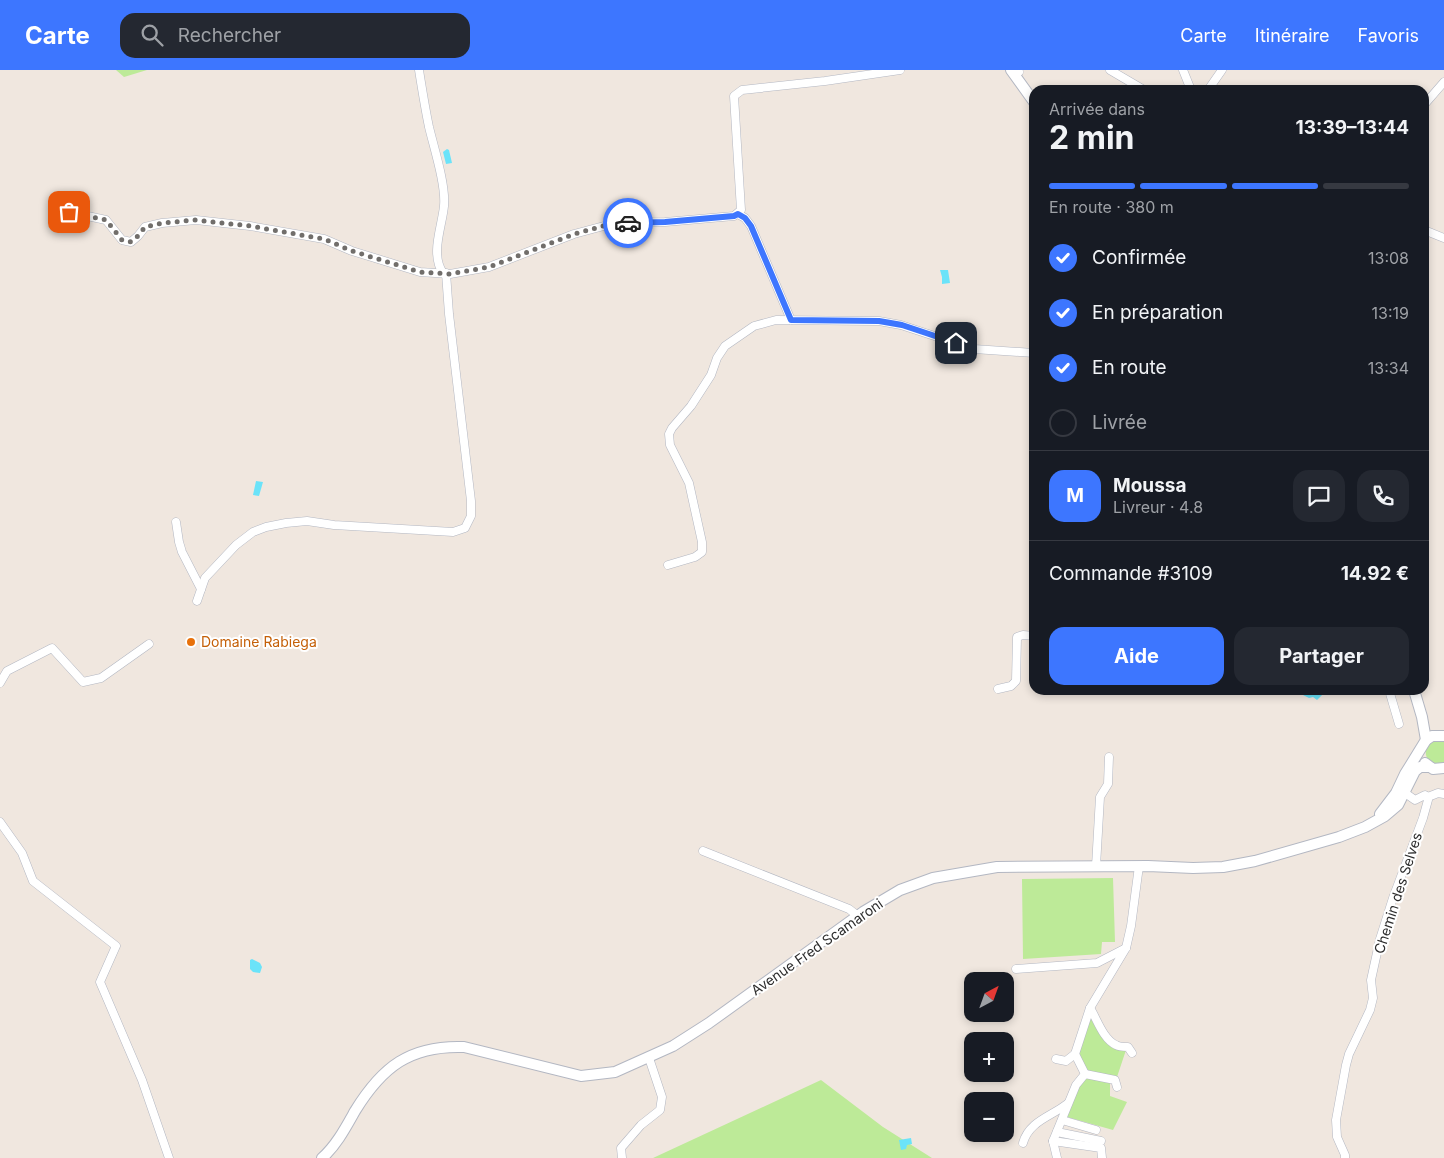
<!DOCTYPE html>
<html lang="fr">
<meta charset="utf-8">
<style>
body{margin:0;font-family:Inter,sans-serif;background:#242831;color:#f1f3f6;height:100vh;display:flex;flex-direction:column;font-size:19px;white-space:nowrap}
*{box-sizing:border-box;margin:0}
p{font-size:16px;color:#9ea1a6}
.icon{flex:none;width:28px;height:28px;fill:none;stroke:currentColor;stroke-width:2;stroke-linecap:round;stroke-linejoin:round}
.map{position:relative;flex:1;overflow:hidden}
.details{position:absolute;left:1029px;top:15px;width:400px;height:610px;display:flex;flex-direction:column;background:#171b24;border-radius:15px;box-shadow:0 2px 8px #0003}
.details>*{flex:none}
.needle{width:32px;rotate:41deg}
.tools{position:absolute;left:964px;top:902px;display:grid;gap:10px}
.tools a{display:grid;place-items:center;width:50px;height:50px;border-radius:10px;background:#171b24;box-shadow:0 2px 8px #0003;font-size:25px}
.pin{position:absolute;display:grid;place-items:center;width:42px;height:42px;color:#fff;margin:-21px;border-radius:10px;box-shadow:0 2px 8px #0006}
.courier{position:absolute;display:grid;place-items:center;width:50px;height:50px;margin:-25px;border:4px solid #3d76ff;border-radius:50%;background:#fff;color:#222;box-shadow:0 1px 6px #0007}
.head em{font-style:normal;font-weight:700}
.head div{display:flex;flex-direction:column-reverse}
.head{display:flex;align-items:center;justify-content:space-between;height:85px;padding:0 20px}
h1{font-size:32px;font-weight:700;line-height:38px}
.bar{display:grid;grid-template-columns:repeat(4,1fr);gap:8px 5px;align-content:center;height:60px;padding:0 20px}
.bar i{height:6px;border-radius:4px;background:#363941}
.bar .active{background:#3d76ff}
.bar p{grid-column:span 4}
.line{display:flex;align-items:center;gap:12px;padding:0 20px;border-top:1px solid #363941}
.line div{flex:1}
.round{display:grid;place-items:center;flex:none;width:52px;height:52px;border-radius:15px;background:#242831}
ol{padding:0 20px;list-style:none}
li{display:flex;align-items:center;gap:15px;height:55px}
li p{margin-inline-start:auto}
li .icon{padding:5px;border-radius:50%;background:#3d76ff;color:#fff;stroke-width:4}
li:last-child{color:#9ea1a6}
li i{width:28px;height:28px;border:2px solid #363941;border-radius:50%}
.action{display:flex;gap:10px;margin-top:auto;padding:10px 20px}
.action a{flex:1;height:58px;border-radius:15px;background:#3d76ff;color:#fff;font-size:20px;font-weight:700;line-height:58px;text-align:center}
.action a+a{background:#242831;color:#f1f3f6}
header{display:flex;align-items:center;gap:30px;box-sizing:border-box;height:70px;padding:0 25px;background:#3d76ff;color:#fff}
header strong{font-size:24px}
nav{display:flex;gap:28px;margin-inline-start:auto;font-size:18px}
.search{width:350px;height:45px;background:#242831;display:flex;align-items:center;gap:12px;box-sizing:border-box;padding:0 18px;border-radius:15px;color:#9ea1a6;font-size:19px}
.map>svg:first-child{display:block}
.green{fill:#bdea98}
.water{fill:#6be3f9}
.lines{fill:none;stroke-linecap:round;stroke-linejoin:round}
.minor-casing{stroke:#b3b7c2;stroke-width:9}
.secondary-casing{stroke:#b3b7c2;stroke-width:12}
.minor{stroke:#fff;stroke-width:8}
.secondary{stroke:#fff;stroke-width:10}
.done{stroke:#716e6b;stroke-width:5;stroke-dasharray:0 9}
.route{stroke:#3d76ff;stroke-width:6}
.food-dot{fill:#e8710a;stroke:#fff;stroke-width:2}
.labels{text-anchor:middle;stroke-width:4;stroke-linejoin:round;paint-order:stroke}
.food-label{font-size:14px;fill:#c56008;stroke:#fff;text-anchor:start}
.street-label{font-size:14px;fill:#2d2d2d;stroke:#fff}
</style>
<header>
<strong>Carte</strong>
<div class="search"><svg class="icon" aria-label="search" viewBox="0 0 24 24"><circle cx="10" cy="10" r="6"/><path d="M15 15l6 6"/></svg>Rechercher</div>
<nav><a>Carte</a><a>Itinéraire</a><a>Favoris</a></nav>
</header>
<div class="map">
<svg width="1444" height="1088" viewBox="0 0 1444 1088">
<rect width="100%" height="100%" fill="#f0e7df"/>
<g class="green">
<polygon points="116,0 147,0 124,7"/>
<path d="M1441 670 1444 671V694C1432 695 1424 691 1426 678L1432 671Z"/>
<polygon points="1113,808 1115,872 1102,872 1101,884 1023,889 1022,809"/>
<path d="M1090 943C1101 963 1100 975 1126 980L1117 1007 1088 1001 1078 984Z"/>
<polygon points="1086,1007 1110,1012 1110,1026 1127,1032 1113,1060 1067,1047 1079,1016"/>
<polygon points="821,1010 883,1057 932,1088 653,1088"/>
</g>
<g class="water">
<polygon points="447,79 449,80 452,93 446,94 443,82"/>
<polygon points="940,200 948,200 950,213 942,214 942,207"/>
<polygon points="256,411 263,412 259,426 253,425"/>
<polygon points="1308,620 1327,620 1317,630 1313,627 1309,628 1303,625 1304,621"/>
<polygon points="252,889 260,893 262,897 260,903 253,902 250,899 250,890"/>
<polygon points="911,1068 912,1074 907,1075 906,1079 901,1080 899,1070"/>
</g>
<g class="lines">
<defs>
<g id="minor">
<path d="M419 0C422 19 425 38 429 57 434 78 446 115 444 136 442 157 430 184 443 203"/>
<polyline points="1017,0 1019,2"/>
<polyline points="1110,0 1144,20"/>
<polyline points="1183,0 1191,20"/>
<polyline points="1208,20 1222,0"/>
<polyline points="1424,35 1444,12"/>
<polyline points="69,142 106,150 122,170 131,172 138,166 145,157 162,153 196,150 250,156 324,169 352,181 420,202 450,204 489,197 574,164 615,153 665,152 734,146 741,140 734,26 742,20 825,11 900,0"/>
<polyline points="738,144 745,148 751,156 791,250"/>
<polyline points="1424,160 1444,168"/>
<polyline points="176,452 179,472 182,482 201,519"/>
<polyline points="668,495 695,487 702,482 702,472 689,413 670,375 669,364 672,358 691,336 711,305 717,288 725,276 754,256 776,250 879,251 901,255 974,279 1034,283"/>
<polyline points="197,531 205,508 236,475 253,462 266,457 286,453 307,451 334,455 453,462 465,458 471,446 471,431 449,244 446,203"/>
<polyline points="0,613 7,601 52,578 83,612 101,608 149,574"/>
<polyline points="998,619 1011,616 1016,611 1017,567 1023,565 1034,566"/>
<polyline points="1389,620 1399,654"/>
<polyline points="1428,727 1438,723 1444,724"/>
<polyline points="0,752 22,783 33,811 116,876 100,912 142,1010 169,1088"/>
<polyline points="703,781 849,839 858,846"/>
<polyline points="1096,796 1100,727 1108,714 1109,687"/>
<polyline points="1016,899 1097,893 1126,878"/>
<path d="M1090 938C1097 949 1103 969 1116 975 1119 977 1124 977 1128 977L1132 983"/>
<polyline points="1056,989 1066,991 1075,984"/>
<polyline points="1085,1004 1115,1010 1117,1017"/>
<polyline points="1062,1050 1096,1060"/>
<polyline points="1057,1062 1101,1071"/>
<polyline points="1053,1071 1101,1078 1102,1088"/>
<path d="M1023 1073C1029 1051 1052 1046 1067 1034"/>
<polyline points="622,1088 621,1078 641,1055 660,1040 662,1027 649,988"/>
<polyline points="1057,1088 1053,1071 1076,1015 1085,1004 1075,984 1090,938 1126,878 1131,856 1139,796"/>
<polyline points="1345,1088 1345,1085 1337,1067 1336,1050 1346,995 1349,984 1370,940 1373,928 1371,910 1380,869 1393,828 1423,748 1428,730 1428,727 1425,725 1415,730 1405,723 1403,718"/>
</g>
<g id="secondary">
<polyline points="1011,0 1034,32"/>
<polyline points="1414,620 1422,647 1426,670"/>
<polyline points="1425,693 1433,699 1444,698"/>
<polyline points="1380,744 1396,723 1405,704 1426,670 1432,666 1444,666"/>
<path d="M322 1088C336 1076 346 1057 355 1041 382 997 410 975 464 977L581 1006 615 1002 673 976 709 953 863 842 900 820 933 808 997 797 1148 796 1193 798 1223 797 1255 791 1339 767 1365 757 1385 746 1398 735 1415 701 1420 697H1429"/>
</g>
</defs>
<use href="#minor" class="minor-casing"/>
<use href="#secondary" class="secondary-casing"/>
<use href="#minor" class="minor"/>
<use href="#secondary" class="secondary"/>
</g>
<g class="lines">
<polyline class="done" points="69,142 106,150 122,170 131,172 138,166 145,157 162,153 196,150 250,156 324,169 352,181 420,202 450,204 489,197 574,164 614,153 628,153"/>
<polyline class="route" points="628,153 665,152 734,146 738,144 745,148 751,156 791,250 879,251 902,255 956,273"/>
</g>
<circle class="food-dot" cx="191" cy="572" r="5"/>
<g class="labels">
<g class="food-label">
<text x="201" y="577">Domaine Rabiega</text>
</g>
<g class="street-label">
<text transform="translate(1398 823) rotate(-72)" y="5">Chemin des Selves</text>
<text transform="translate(817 877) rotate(-35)" y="5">Avenue Fred Scamaroni</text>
</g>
</g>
</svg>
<div class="tools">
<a><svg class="needle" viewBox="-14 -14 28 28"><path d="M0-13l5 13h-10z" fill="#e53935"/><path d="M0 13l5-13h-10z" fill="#9ea1a6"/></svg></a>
<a>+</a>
<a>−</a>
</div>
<div class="pin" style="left:69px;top:142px;background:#ea580c"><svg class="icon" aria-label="bag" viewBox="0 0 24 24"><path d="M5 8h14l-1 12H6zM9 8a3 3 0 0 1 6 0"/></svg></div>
<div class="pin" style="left:956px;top:273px;background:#1f2937"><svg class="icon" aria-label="home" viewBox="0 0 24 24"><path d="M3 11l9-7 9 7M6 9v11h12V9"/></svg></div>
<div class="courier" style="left:628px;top:153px"><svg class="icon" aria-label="car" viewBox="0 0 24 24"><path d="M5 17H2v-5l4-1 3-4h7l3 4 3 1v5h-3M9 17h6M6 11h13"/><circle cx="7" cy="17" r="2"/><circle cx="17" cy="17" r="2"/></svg></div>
<section class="details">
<div class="head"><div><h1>2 min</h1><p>Arrivée dans</p></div><em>13:39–13:44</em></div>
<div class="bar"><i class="active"></i><i class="active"></i><i class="active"></i><i></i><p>En route · 380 m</p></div>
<ol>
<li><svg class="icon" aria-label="check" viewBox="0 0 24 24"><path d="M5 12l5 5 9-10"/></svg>Confirmée<p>13:08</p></li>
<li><svg class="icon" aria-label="check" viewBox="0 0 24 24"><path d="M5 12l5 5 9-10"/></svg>En préparation<p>13:19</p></li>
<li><svg class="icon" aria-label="check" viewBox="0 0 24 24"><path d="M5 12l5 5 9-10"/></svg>En route<p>13:34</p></li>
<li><i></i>Livrée</li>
</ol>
<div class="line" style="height:90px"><b class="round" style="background:#3d76ff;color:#fff">M</b><div><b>Moussa</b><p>Livreur · 4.8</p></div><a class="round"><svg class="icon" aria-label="chat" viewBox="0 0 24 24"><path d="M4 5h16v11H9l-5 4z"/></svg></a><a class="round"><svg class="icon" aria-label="phone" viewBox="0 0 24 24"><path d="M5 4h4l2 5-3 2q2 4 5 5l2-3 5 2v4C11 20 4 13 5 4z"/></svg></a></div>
<div class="line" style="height:65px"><div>Commande #3109</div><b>14.92 €</b></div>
<div class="action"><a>Aide</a><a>Partager</a></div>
</section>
</div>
